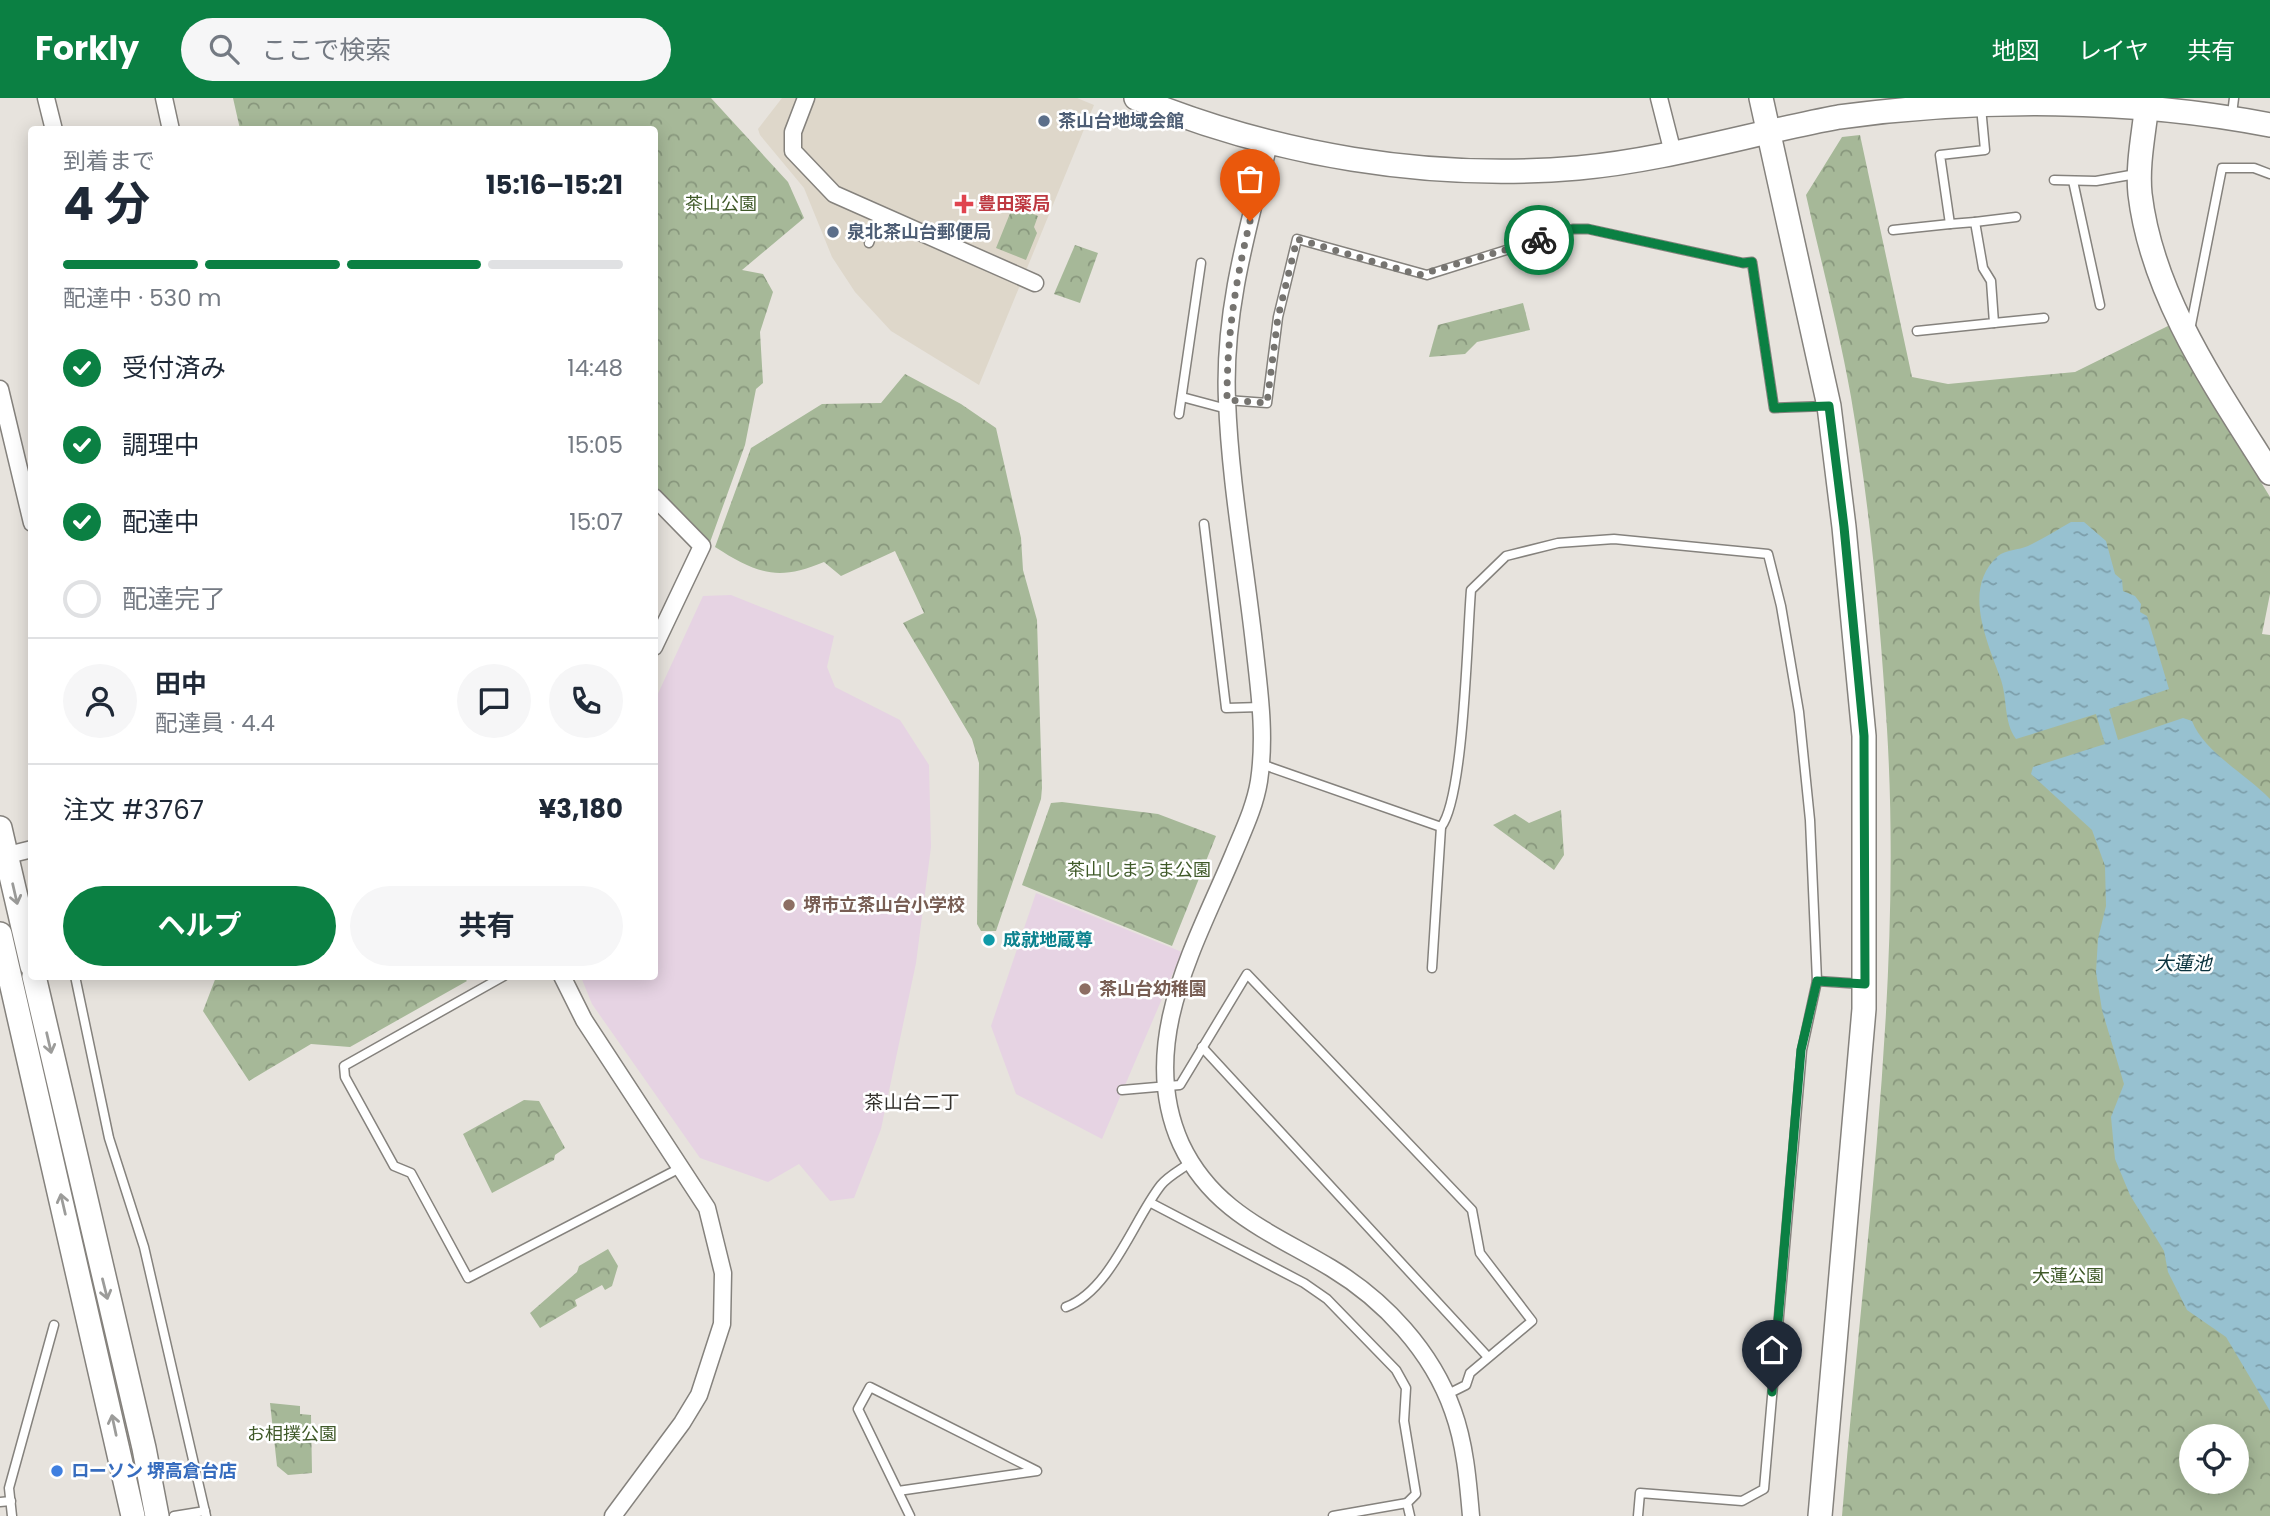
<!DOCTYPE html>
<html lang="ja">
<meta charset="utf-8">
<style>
body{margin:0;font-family:Poppins,"Noto Sans JP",sans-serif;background:#f6f6f7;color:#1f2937;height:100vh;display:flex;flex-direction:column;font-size:26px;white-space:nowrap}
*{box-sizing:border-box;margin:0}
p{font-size:23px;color:#747a83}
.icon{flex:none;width:38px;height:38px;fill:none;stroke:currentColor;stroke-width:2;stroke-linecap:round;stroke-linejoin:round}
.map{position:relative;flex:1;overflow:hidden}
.drawer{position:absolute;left:28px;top:28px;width:630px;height:854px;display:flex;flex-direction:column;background:#fff;border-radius:7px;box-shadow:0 4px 18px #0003}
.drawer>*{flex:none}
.fabs{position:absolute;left:2179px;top:1326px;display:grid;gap:14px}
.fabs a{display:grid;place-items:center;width:70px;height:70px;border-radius:50%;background:#fff;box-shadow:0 4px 18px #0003;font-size:35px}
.pin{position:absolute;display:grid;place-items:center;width:60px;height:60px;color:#fff;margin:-72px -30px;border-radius:50% 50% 50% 0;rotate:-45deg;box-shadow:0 0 7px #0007}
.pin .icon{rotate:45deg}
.courier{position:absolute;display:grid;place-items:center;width:70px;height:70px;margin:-35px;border:5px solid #0b8043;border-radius:50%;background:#fff;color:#222;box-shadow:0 2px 9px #0007}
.overview em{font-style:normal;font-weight:700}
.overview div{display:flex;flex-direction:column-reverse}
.overview{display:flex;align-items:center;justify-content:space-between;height:119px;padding:0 35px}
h1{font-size:46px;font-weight:700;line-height:52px}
.bar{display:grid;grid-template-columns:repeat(4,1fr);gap:10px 7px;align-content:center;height:84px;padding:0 35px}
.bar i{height:9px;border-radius:5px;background:#e0e1e3}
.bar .active{background:#0b8043}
.bar p{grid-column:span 4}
.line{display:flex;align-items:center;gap:18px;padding:0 35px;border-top:2px solid #e0e1e3}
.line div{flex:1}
.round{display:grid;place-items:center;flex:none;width:74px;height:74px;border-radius:37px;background:#f6f6f7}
ol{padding:0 35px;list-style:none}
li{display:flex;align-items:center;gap:21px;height:77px}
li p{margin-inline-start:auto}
li .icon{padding:7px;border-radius:50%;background:#0b8043;color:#fff;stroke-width:4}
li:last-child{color:#747a83}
li i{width:38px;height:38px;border:4px solid #e0e1e3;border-radius:50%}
.action{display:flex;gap:14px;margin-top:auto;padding:14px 35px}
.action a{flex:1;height:80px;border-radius:42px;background:#0b8043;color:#fff;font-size:28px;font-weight:700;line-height:80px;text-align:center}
.action a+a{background:#f6f6f7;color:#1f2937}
header{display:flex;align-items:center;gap:42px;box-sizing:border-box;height:98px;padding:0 35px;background:#0b8043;color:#fff}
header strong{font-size:33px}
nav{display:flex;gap:38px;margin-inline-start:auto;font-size:24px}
.search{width:490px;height:63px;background:#f6f6f7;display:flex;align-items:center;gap:18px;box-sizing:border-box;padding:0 24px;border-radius:38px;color:#747a83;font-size:26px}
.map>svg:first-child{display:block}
.built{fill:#ded7ca}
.education{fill:#e6d3e3}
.forest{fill:url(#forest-crowns);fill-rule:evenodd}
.water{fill:url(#water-ripples)}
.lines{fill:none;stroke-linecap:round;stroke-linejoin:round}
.lane-casing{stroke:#85827d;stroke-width:11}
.street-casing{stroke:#85827d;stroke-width:19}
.secondary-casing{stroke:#85827d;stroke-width:26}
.lane{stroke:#fff;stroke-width:8}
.street{stroke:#fff;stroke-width:16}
.secondary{stroke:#fff;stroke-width:23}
.oneway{stroke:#9c9c9a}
.done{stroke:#767470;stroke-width:7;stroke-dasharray:0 12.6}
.route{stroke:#0b8043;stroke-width:9}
.service-dot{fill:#5c6f8a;stroke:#fff;stroke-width:2.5}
.health-dot{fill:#e0444e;stroke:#fff;stroke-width:2.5}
.education-dot{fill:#8d6e63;stroke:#fff;stroke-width:2.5}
.culture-dot{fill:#0f9aa8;stroke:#fff;stroke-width:2.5}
.shop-dot{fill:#3f7fe0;stroke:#fff;stroke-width:2.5}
.labels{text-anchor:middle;stroke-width:5;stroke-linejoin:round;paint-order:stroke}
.service-label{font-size:18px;font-weight:bold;fill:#4e5e75;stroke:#fff;text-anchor:start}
.park-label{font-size:18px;fill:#3f5928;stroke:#fff}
.health-label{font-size:18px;font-weight:bold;fill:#be3a42;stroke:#fff;text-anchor:start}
.education-label{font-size:18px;font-weight:bold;fill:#785e54;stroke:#fff;text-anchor:start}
.culture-label{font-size:18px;font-weight:bold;fill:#0d838f;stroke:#fff;text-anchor:start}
.shop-label{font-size:18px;font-weight:bold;fill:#366cbe;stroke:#fff;text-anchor:start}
.water-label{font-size:19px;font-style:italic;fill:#0b333e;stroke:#fff}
.neighbourhood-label{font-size:19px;fill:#33312c;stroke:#fff}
</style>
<header>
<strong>Forkly</strong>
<div class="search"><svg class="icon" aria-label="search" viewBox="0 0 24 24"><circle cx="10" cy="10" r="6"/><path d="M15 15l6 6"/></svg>ここで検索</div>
<nav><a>地図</a><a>レイヤ</a><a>共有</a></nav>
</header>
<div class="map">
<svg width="2270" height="1418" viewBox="0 0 2270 1418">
<defs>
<pattern id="forest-crowns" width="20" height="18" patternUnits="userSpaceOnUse" patternTransform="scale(1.75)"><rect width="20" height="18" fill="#a6b898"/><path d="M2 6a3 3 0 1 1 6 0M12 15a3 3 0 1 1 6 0" fill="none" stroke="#88977d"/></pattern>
<pattern id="water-ripples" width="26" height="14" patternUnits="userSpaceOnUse" patternTransform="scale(1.75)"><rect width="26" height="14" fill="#97c1d0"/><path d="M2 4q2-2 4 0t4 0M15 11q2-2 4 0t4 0" fill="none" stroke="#7c9eaa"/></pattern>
</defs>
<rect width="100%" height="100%" fill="#e7e3dd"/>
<polygon class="built" points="782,0 1077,0 1094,7 979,287 891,233 855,194 832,159 804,90 760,37 758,31"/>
<g class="education">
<polygon points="731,497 834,538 827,569 835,589 900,622 929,667 931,749 916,865 881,1031 854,1100 830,1103 799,1066 768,1084 700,1060 592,906 581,879 654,878 655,602 703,498"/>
<polygon points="1036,795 1182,854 1102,1041 1016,996 991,928"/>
</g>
<g class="forest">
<polygon points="233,0 711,0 788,84 804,120 742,172 763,176 773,194 760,234 763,285 756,291 745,347 709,447 655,392 654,32 240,31"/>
<path d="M1860 37 1912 279 1948 286 2075 274 2172 226 2205 292 2270 399V496L2262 536 2270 537V1418H1842C1863 1156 1903 894 1887 631 1880 520 1870 409 1851 299 1839 231 1821 164 1806 97L1842 39ZM2191 1339H2236V1384H2191Z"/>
<polygon points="1013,108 1038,118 1034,129 1037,135 1026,162 996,150"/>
<polygon points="1075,147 1098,155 1080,205 1054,196"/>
<polygon points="1523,205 1530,232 1477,244 1465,256 1429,259 1438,227"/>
<path d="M905 276 961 306 996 330 1021 440 1023 472 1037 522 1042 690 1041 701 996 833H981L977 826 979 665 972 641 903 525 924 515 895 453 841 478 824 464C777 484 756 475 715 449L751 350 822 306 881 305Z"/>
<polygon points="1062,704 1158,716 1216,738 1172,848 1022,787 1051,705"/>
<polygon points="1561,712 1564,757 1554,772 1493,727 1515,716 1529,725"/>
<polygon points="463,879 467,883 350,949 311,946 249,983 203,913 216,879"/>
<polygon points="524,1002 539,1003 565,1050 555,1057 554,1062 492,1095 463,1036"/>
<polygon points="608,1151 618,1168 612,1188 605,1192 602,1187 575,1202 577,1208 540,1230 530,1215 577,1174 579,1168"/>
<polygon points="270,1305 300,1308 300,1316 311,1317 312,1375 288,1377 277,1368"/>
</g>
<path class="water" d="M2071 424H2084L2106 443 2115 476 2122 482 2123 493 2135 498 2141 506 2140 514 2147 518 2169 591 2109 611 2118 642 2183 620 2192 623C2204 654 2246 676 2270 701V1313L2226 1239 2187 1212 2168 1174 2164 1153 2130 1097 2115 1061 2111 1019 2124 986 2102 912 2096 874 2098 841 2106 808 2105 768 2092 732 2031 676 2033 669 2105 646 2096 616 2016 641C2003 623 2008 600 2000 579 1987 543 1962 490 1998 458 2005 452 2019 452 2028 448 2043 441 2057 432 2071 424Z"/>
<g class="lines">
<defs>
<g id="lane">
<polyline points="2232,16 2234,0"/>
<polyline points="2054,82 2096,83 2136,76"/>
<polyline points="2073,83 2100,207"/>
<polyline points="1975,124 2016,119"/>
<polyline points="1893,132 1950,126"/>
<polyline points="869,145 879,116"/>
<polyline points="1994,225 2044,220"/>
<polyline points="2190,232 2222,70 2254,70 2270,76"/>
<polyline points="1917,233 1994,225 1991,183 1983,170 1975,124 1950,126 1940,57 1985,52 1981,9"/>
<polyline points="1182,299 1227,311"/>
<polyline points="1227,302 1267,305 1278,219 1297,141 1427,177 1573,131 1588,131 1743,165 1752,164 1774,310 1826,308"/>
<polyline points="1179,316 1201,165"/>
<polyline points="1204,426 1226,610 1261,609"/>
<path d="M1261 666 1441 729C1464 700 1467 539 1471 492L1506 458 1558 445 1614 441 1768 456 1781 508 1799 614 1810 722 1817 883 1802 952 1764 1391 1742 1403 1640 1395 1638 1418"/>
<polyline points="1432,870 1441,729"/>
<polyline points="75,878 109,1040 144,1149 206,1418"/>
<polyline points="504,878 344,968 345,979 394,1068 411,1075 468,1180 682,1069"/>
<polyline points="1817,883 1862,886"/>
<polyline points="1202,949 1488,1259"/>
<polyline points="1122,992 1180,987 1247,876 1472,1112 1480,1155 1532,1223 1470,1275 1466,1287 1446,1297"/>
<polyline points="1151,1105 1304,1185 1327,1201 1396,1272 1406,1290 1404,1323 1416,1396 1407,1405 1410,1418"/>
<path d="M1066 1209C1111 1192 1134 1121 1161 1087 1168 1078 1182 1071 1191 1064"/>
<polyline points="898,1393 1037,1373 870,1289 858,1311 910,1418"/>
<polyline points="0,1404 11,1403"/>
<polyline points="12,1418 9,1390 54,1227"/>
<polyline points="174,1418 205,1413"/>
<polyline points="1333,1418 1407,1405"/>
</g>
<g id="street">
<polyline points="46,0 54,32"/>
<polyline points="164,0 171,32"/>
<polyline points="806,0 793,34 793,53 834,96 1035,185"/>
<polyline points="1659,0 1673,55"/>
<path d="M1269 46C1248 130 1223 214 1227 302 1230 383 1245 465 1254 545 1259 591 1266 636 1259 683 1255 708 1244 731 1234 755 1196 846 1136 946 1181 1046 1213 1114 1271 1134 1331 1170 1384 1202 1432 1253 1453 1313 1465 1346 1468 1383 1471 1418"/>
<polyline points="0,291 32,425"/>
<polyline points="654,399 702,448 654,549"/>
<polyline points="0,759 32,751"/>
<polyline points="562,878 584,922 707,1110 723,1175 722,1226 699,1297 682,1325 613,1418"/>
</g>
<g id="secondary">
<path d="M1136 0C1275 57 1428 83 1578 70 1667 62 1752 35 1839 19 1980 0 2131 0 2270 27"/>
<polyline points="1761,0 1829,308 1844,429 1864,638 1864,911 1820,1418"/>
<path d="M2147 5C2144 35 2137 66 2140 96 2152 198 2216 289 2270 375"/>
<polyline points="0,730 32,868"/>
<polyline points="0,836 133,1418"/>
<polyline points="34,878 144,1350 157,1418"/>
</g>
</defs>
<use href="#lane" class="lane-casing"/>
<use href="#street" class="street-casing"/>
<use href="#secondary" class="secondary-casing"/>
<use href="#lane" class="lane"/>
<use href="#street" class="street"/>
<use href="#secondary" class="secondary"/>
</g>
<defs><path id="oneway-shaft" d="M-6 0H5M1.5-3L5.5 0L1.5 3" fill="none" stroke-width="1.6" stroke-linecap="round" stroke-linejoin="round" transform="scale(1.75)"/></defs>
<g class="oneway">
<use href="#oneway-shaft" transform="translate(15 796) rotate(77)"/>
<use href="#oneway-shaft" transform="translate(49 945) rotate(77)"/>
<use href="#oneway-shaft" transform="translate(63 1106) rotate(-103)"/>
<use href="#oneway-shaft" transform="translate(105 1191) rotate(76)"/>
<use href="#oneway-shaft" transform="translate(114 1327) rotate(-102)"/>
</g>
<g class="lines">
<path class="done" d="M1250 123C1235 186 1227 237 1227 302L1267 305 1278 219 1297 141 1419 177 1539 142"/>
<polyline class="route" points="1539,142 1573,131 1588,131 1743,165 1752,164 1774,310 1829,308 1844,429 1864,638 1865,886 1817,883 1801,952 1772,1294"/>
</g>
<g class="service-dot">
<circle cx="1044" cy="23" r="7"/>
<circle cx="833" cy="134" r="7"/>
</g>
<path class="health-dot" d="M960.5 95.5h7v7h7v7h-7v7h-7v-7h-7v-7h7z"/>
<g class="education-dot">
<circle cx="789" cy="807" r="7"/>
<circle cx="1085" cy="891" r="7"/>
</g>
<circle class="culture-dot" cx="989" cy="842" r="7"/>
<circle class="shop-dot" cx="57" cy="1373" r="7"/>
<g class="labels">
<g class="service-label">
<text x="1058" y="29">茶山台地域会館</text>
<text x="847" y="140">泉北茶山台郵便局</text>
</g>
<g class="park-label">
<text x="721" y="112">茶山公園</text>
<text x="1139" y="778">茶山しまうま公園</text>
<text x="2068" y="1184">大蓮公園</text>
<text x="292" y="1342">お相撲公園</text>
</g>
<g class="health-label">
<text x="978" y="112">豊田薬局</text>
</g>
<g class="education-label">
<text x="803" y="813">堺市立茶山台小学校</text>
<text x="1099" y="897">茶山台幼稚園</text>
</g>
<g class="culture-label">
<text x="1003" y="848">成就地蔵尊</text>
</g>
<g class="shop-label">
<text x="71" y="1379">ローソン 堺高倉台店</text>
</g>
<g class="water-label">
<text x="2183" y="872">大蓮池</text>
</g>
<g class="neighbourhood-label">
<text x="912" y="1011">茶山台二丁</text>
</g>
</g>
</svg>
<div class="fabs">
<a><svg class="icon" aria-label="locate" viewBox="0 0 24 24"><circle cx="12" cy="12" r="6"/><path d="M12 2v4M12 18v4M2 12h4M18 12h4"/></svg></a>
</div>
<div class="pin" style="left:1250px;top:123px;background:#ea580c"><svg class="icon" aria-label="bag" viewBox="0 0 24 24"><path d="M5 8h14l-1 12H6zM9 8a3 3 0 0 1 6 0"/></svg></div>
<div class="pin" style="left:1772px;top:1294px;background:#1f2937"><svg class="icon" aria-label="home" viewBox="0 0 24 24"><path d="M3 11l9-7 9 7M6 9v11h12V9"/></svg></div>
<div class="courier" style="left:1539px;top:142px"><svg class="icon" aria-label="bike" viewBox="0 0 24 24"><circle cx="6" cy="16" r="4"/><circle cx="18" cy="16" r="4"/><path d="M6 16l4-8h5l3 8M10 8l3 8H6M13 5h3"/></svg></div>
<section class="drawer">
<div class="overview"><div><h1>4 分</h1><p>到着まで</p></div><em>15:16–15:21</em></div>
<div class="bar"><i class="active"></i><i class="active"></i><i class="active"></i><i></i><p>配達中 · 530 m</p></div>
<ol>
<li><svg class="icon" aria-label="check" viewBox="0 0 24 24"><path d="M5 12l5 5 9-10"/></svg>受付済み<p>14:48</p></li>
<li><svg class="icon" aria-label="check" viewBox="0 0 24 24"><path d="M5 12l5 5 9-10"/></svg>調理中<p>15:05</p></li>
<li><svg class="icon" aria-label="check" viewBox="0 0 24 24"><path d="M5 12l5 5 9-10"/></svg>配達中<p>15:07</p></li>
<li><i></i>配達完了</li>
</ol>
<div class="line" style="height:126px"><a class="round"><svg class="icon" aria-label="person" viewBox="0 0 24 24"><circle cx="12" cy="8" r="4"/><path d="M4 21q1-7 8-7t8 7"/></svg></a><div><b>田中</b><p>配達員 · 4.4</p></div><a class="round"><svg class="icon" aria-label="chat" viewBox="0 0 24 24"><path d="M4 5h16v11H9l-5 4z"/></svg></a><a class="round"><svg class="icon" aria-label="phone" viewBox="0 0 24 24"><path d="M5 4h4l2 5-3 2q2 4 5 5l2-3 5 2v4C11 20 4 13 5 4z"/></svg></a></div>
<div class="line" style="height:91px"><div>注文 #3767</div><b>¥3,180</b></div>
<div class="action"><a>ヘルプ</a><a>共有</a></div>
</section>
</div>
